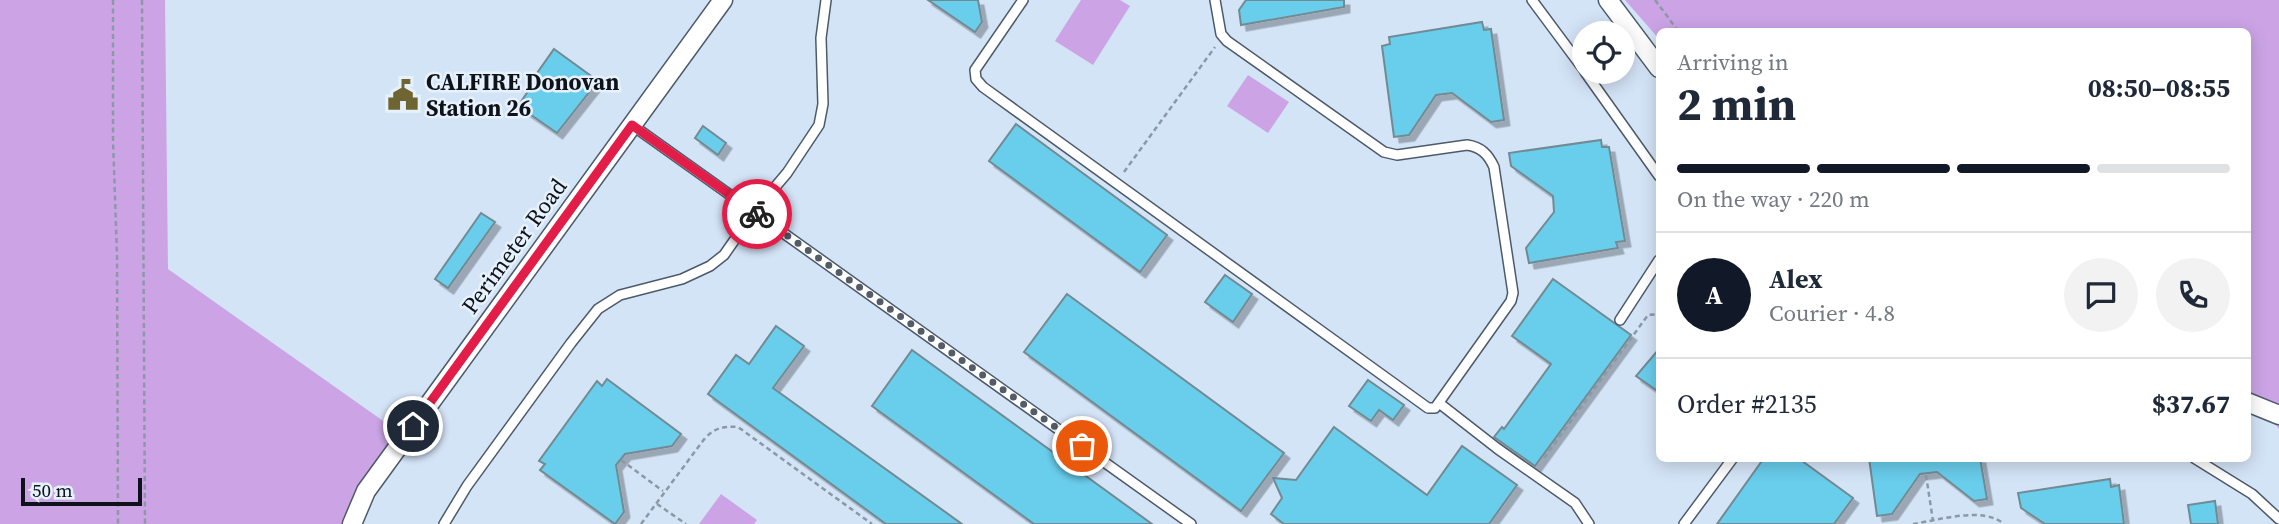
<!DOCTYPE html>
<meta charset="utf-8">
<style>
body{margin:0;font-family:"Source Serif 4",serif;background:#f2f2f3;color:#1f2937;height:100vh;display:flex;flex-direction:column;font-size:26px;white-space:nowrap}
*{box-sizing:border-box;margin:0}
p{font-size:23px;color:#747a83}
.icon{flex:none;width:38px;height:38px;fill:none;stroke:currentColor;stroke-width:2;stroke-linecap:round;stroke-linejoin:round}
.map{position:relative;flex:1;overflow:hidden}
.panel{position:absolute;left:1656px;top:28px;width:595px;height:434px;display:flex;flex-direction:column;background:#fff;border-radius:10px;box-shadow:0 4px 18px #0003}
.panel>*{flex:none}
.controls{position:absolute;left:1572px;top:21px;display:grid;gap:14px}
.controls a{display:grid;place-items:center;width:63px;height:63px;border-radius:50%;background:#fff;box-shadow:0 4px 18px #0003;font-size:35px}
.scale{position:absolute;left:21px;bottom:18px;width:121px;box-sizing:border-box;padding-left:7px;border:4px solid #0e131a;border-top:0;font-size:19px;line-height:24px;white-space:nowrap;color:#0e131a;-webkit-text-stroke:5px #e7f1fc;paint-order:stroke}
.pin{position:absolute;display:grid;place-items:center;width:60px;height:60px;color:#fff;margin:-30px;border:4px solid #fff;border-radius:50%;box-shadow:0 2px 7px #0007}
.courier{position:absolute;display:grid;place-items:center;width:70px;height:70px;margin:-35px;border:5px solid #e11d48;border-radius:50%;background:#fff;color:#222;box-shadow:0 2px 9px #0007}
.summary em{font-style:normal;font-weight:700}
.summary div{display:flex;flex-direction:column-reverse}
.summary{display:flex;align-items:center;justify-content:space-between;height:119px;padding:0 21px}
h1{font-size:46px;font-weight:700;line-height:52px}
.bar{display:grid;grid-template-columns:repeat(4,1fr);gap:10px 7px;align-content:center;height:84px;padding:0 21px}
.bar i{height:9px;border-radius:5px;background:#e0e1e3}
.bar .selected{background:#111827}
.bar p{grid-column:span 4}
.line{display:flex;align-items:center;gap:18px;padding:0 21px;border-top:2px solid #e0e1e3}
.line div{flex:1}
.round{display:grid;place-items:center;flex:none;width:74px;height:74px;border-radius:37px;background:#f2f2f3}
.map>svg:first-child{display:block}
.green{fill:#cca4e6}
.building{fill:#69cdec;stroke:#728b93;stroke-width:2;filter:url(#shadow)}
.lines{fill:none;stroke-linecap:round;stroke-linejoin:round}
.service-casing{stroke:#4c5a6a;stroke-width:12}
.minor-casing{stroke:#4c5a6a;stroke-width:21}
.path{stroke:#8c98a6;stroke-width:2.5;stroke-dasharray:5 3.5;stroke-linecap:butt}
.service{stroke:#fff;stroke-width:9}
.minor{stroke:#fff;stroke-width:18}
.done{stroke:#535c67;stroke-width:7;stroke-dasharray:0 12.6}
.route{stroke:#e11d48;stroke-width:9}
.labels{text-anchor:middle;stroke-width:5;stroke-linejoin:round;paint-order:stroke}
.poi-label{font-size:23px;font-weight:bold;fill:#0e131a;stroke:#e7f1fc;text-anchor:start}
.street-label{font-size:23px;fill:#0e131a;stroke:#e7f1fc}
</style>
<div class="map">
<svg width="2279" height="524" viewBox="0 0 2279 524">
<defs>
<filter id="shadow"><feDropShadow dx="5.5" dy="5.5" stdDeviation="0" flood-color="#0004"/></filter>
</defs>
<rect width="100%" height="100%" fill="#d4e4f7"/>
<g class="green">
<polygon points="0,0 165,0 168,269 396,430 352,524 0,524"/>
<polygon points="1081,0 1120,0 1130,6 1093,65 1055,41"/>
<polygon points="1625,0 2279,0 2279,429 2247,390 2247,32 1659,32 1659,39"/>
<polygon points="1248,75 1289,102 1268,133 1227,106"/>
<polygon points="721,494 757,520 754,524 699,524"/>
</g>
<g class="building">
<polygon points="928,0 978,0 982,22 975,32"/>
<polygon points="1246,0 1344,0 1344,7 1241,25 1239,10"/>
<polygon points="1482,22 1484,30 1491,29 1504,120 1491,122 1452,93 1436,95 1409,135 1394,137 1382,46 1390,44 1389,37"/>
<polygon points="554,49 598,81 557,133 518,106 537,78 535,76"/>
<polygon points="1016,124 1167,235 1140,272 989,161"/>
<polygon points="703,126 726,143 718,155 695,138"/>
<polygon points="1601,140 1602,147 1609,147 1625,241 1616,242 1618,248 1529,263 1526,248 1554,212 1553,196 1511,166 1509,153"/>
<polygon points="481,213 495,222 448,288 435,279"/>
<polygon points="1225,275 1252,294 1233,322 1205,302"/>
<polygon points="1553,279 1631,335 1535,466 1494,437 1502,427 1504,429 1551,364 1512,336"/>
<polygon points="1067,294 1284,453 1241,511 1024,352"/>
<polygon points="776,326 804,346 773,388 962,524 886,524 708,394 736,355 749,364"/>
<polygon points="1659,349 1659,392 1636,376"/>
<polygon points="912,350 1152,524 1034,524 872,406"/>
<polygon points="607,379 681,434 672,446 625,454 616,465 624,512 615,524 540,470 545,464 539,461 597,381 602,386"/>
<polygon points="1368,380 1404,405 1393,420 1379,410 1371,421 1349,406"/>
<polygon points="1334,427 1427,495 1462,446 1517,485 1489,524 1284,524 1271,514 1282,498 1273,478 1296,480"/>
<polygon points="1764,458 1798,458 1853,498 1834,524 1717,524"/>
<polygon points="1869,458 1980,458 1987,499 1974,501 1937,472 1920,474 1892,514 1877,516"/>
<polygon points="2110,479 2111,487 2119,485 2124,524 2045,524 2021,508 2018,493"/>
<polygon points="2215,501 2218,524 2191,524 2188,505"/>
</g>
<g class="lines">
<defs>
<g id="service">
<path d="M1023 0 975 70 976 79 983 87 1428 408H1435L1511 301 1513 293 1494 167C1488 154 1481 147 1467 145L1397 155 1384 152 1227 41 1221 34 1215 0"/>
<polyline points="1532,0 1584,70"/>
<polyline points="1585,72 1659,176"/>
<polyline points="632,125 1191,524"/>
<polyline points="1620,320 1659,260"/>
<polyline points="1439,403 1498,449 1575,503 1589,524"/>
<polyline points="2194,458 2252,494 2279,519"/>
<polyline points="444,524 467,486 571,343 598,309 620,295 682,279 710,266 724,255 754,212 787,173 819,125 823,104 821,38 826,0"/>
<polyline points="1684,524 1733,458"/>
</g>
<g id="minor">
<polyline points="1608,0 1659,68"/>
<polyline points="2247,402 2279,415"/>
<polyline points="352,524 366,491 723,0"/>
</g>
</defs>
<use href="#service" class="service-casing"/>
<use href="#minor" class="minor-casing"/>
<g class="path">
<polyline points="113,0 113,140 117,255 118,524"/>
<polyline points="142,0 145,524"/>
<polyline points="1655,0 1679,32"/>
<polyline points="1124,172 1215,47"/>
<polyline points="1544,458 1648,315 1659,314"/>
<polyline points="621,460 663,491"/>
<polyline points="1926,475 1933,521"/>
<polyline points="657,504 686,524"/>
<path d="M641 524 705 438C715 428 723 426 738 427L872 524"/>
<path d="M1913 524C1939 520 1983 506 2004 524"/>
</g>
<use href="#service" class="service"/>
<use href="#minor" class="minor"/>
</g>
<g class="lines">
<polyline class="done" points="757,214 1082,446"/>
<polyline class="route" points="413,426 632,125 757,214"/>
</g>
<defs>
<symbol id="civic-bare" viewBox="-9 -9 18 18"><path d="M-.6-6.5H3V-4.5H.6V-3L4-1V1h2V6H-6V1h2V-1L-.6-3ZM-1.2 2.5V6h2.4V2.5Z" fill="#6e6532" stroke="#e7f1fc" stroke-width="2.5" paint-order="stroke"/></symbol>
</defs>
<g fill-rule="evenodd">
<use href="#civic-bare" x="381" y="73" width="44" height="44"/>
</g>
<g class="labels">
<g class="poi-label">
<text x="426" y="90">CALFIRE Donovan<tspan x="426" dy="26">Station 26</tspan></text>
</g>
<g class="street-label">
<text transform="translate(514 246) rotate(-54)" y="8">Perimeter Road</text>
</g>
</g>
</svg>
<div class="controls">
<a><svg class="icon" aria-label="locate" viewBox="0 0 24 24"><circle cx="12" cy="12" r="6"/><path d="M12 2v4M12 18v4M2 12h4M18 12h4"/></svg></a>
</div>
<div class="scale">50 m</div>
<div class="pin" style="left:1082px;top:446px;background:#ea580c"><svg class="icon" aria-label="bag" viewBox="0 0 24 24"><path d="M5 8h14l-1 12H6zM9 8a3 3 0 0 1 6 0"/></svg></div>
<div class="pin" style="left:413px;top:426px;background:#1f2937"><svg class="icon" aria-label="home" viewBox="0 0 24 24"><path d="M3 11l9-7 9 7M6 9v11h12V9"/></svg></div>
<div class="courier" style="left:757px;top:214px"><svg class="icon" aria-label="bike" viewBox="0 0 24 24"><circle cx="6" cy="16" r="4"/><circle cx="18" cy="16" r="4"/><path d="M6 16l4-8h5l3 8M10 8l3 8H6M13 5h3"/></svg></div>
<section class="panel">
<div class="summary"><div><h1>2 min</h1><p>Arriving in</p></div><em>08:50–08:55</em></div>
<div class="bar"><i class="selected"></i><i class="selected"></i><i class="selected"></i><i></i><p>On the way · 220 m</p></div>
<div class="line" style="height:126px"><b class="round" style="background:#111827;color:#fff">A</b><div><b>Alex</b><p>Courier · 4.8</p></div><a class="round"><svg class="icon" aria-label="chat" viewBox="0 0 24 24"><path d="M4 5h16v11H9l-5 4z"/></svg></a><a class="round"><svg class="icon" aria-label="phone" viewBox="0 0 24 24"><path d="M5 4h4l2 5-3 2q2 4 5 5l2-3 5 2v4C11 20 4 13 5 4z"/></svg></a></div>
<div class="line" style="height:91px"><div>Order #2135</div><b>$37.67</b></div>
</section>
</div>
